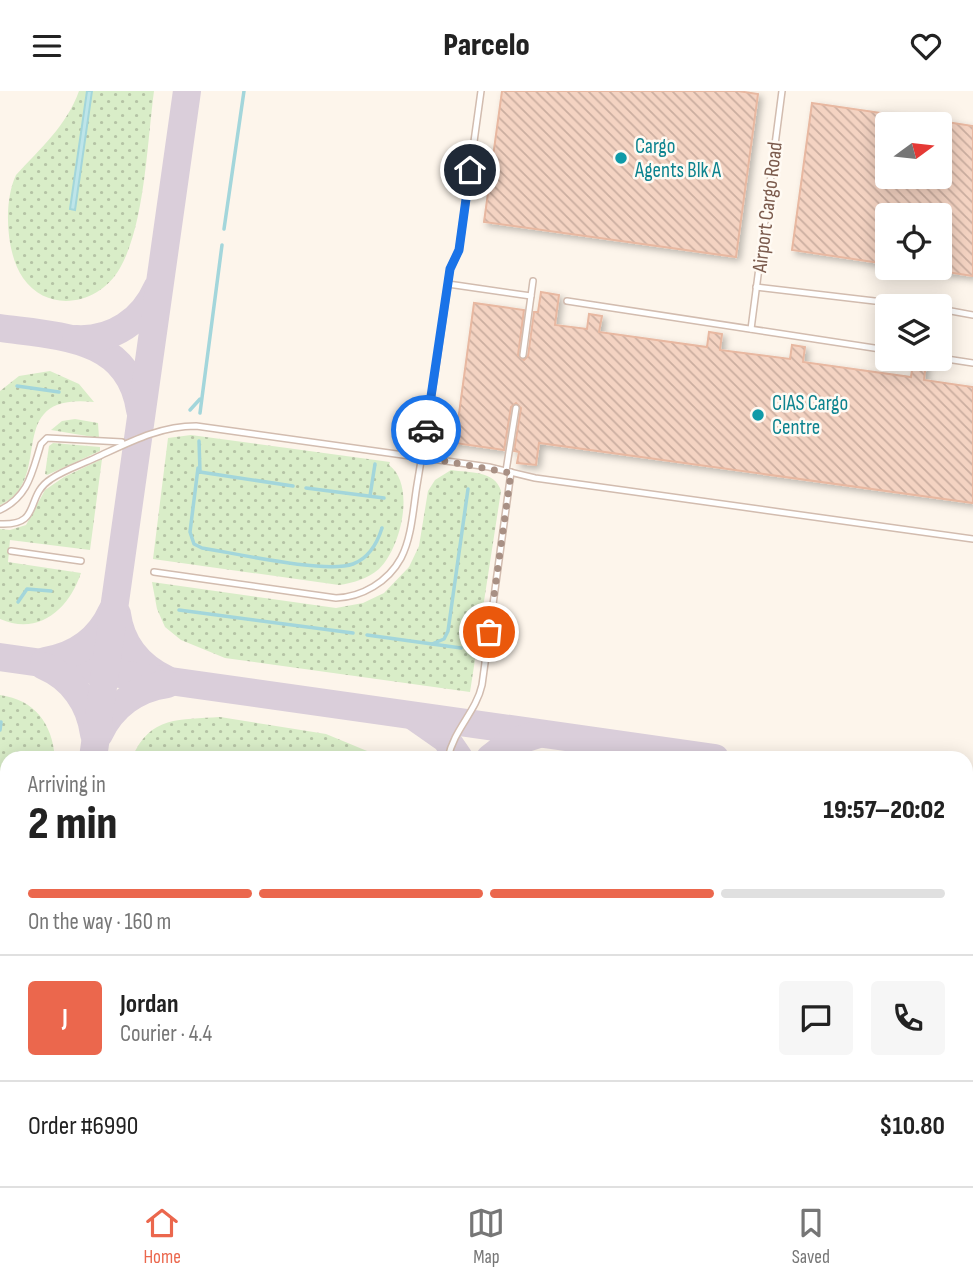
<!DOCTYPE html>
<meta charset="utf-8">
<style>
body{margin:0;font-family:"Sofia Sans Condensed",sans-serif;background:#f6f6f6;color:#222;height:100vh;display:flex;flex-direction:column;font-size:26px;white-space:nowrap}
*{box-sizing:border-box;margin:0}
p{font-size:23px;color:#767676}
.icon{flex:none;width:38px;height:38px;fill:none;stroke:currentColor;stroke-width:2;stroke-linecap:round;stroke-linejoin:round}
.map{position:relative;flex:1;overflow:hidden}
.details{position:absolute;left:0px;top:660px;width:973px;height:436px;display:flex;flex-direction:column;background:#fff;border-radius:21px 21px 0 0;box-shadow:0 4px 18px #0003}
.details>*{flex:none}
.needle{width:46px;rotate:75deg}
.buttons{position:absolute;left:875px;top:21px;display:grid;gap:14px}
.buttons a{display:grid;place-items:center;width:77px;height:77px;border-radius:7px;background:#fff;box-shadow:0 4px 18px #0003;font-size:35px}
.pin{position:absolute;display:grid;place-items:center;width:60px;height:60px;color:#fff;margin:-30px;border:4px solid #fff;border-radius:50%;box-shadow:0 2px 7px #0007}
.courier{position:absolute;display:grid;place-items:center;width:70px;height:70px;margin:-35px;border:5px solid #1a73e8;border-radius:50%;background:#fff;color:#222;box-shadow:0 2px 9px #0007}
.headline em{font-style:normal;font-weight:800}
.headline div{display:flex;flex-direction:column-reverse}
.headline{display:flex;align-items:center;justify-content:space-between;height:119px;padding:0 28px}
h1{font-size:46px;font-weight:800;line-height:52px}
.bar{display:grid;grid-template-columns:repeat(4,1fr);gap:10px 7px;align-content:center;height:84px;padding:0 28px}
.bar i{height:9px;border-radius:5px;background:#e0e0e0}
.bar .active{background:#eb674d}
.bar p{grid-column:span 4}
.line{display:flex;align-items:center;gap:18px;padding:0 28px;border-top:2px solid #e0e0e0}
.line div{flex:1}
.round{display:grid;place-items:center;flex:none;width:74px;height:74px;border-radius:7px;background:#f6f6f6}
header{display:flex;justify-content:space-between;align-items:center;height:91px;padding:0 28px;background:#fff;font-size:32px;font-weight:800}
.dock{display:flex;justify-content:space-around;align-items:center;height:98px;border-top:2px solid #e0e0e0;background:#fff;font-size:19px;color:#767676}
.dock a{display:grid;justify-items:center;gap:4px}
.dock .active{color:#eb674d}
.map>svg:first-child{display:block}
.grass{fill:url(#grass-dots)}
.water{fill:#bee5e9;stroke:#a3d6db;stroke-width:2}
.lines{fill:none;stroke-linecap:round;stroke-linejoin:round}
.stream{stroke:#a3d6db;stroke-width:3.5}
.taxiway{stroke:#daceda;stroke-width:28}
.building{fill:url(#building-back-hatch);stroke:#e8b8a1;stroke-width:2;filter:url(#shadow)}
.service-casing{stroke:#d2bcaf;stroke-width:8}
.service{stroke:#fff;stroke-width:5}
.done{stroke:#a89084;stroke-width:7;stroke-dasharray:0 12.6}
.route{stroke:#1a73e8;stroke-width:9}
.culture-dot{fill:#0f9aa8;stroke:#fffaf3;stroke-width:2.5}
.labels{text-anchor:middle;stroke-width:5;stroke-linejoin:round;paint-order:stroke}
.culture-label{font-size:21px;fill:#0d838f;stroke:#fffaf3;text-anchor:start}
.street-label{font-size:21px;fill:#7b5a4c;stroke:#fffaf3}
</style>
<header><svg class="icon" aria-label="menu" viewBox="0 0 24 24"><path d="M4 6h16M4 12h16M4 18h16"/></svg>Parcelo<svg class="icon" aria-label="heart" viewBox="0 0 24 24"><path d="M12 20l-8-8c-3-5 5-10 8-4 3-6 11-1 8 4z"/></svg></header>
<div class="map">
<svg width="973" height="1095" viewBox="0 0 973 1095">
<defs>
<pattern id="grass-dots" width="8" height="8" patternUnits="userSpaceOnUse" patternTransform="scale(1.75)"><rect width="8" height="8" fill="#d9edc8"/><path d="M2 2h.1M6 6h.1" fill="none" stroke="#b5c3a5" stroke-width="1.8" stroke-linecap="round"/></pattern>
<pattern id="building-back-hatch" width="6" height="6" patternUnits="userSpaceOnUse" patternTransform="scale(1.75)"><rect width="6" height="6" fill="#f4d3c2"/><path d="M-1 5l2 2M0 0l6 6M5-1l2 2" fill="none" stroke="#cbaea0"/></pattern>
<filter id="shadow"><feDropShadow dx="3.5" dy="3.5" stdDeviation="3.5" flood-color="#0004"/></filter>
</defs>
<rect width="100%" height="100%" fill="#fdf5eb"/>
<g class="grass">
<path d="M79 0H87L70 118 75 119 92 0H154C147 52 145 133 120 177 100 213 49 224 23 187 6 163 3 111 16 84 40 58 67 34 79 0Z"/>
<path d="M50 280 79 293 94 311C0 301 57 389 0 414V300L19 285Z"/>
<polygon points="75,328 98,332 99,347 51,339 62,330"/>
<path d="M191 344 390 371 389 374C416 394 401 457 379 478 367 488 353 492 339 494L153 468 168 347Z"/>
<polygon points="53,352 100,356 100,360 47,384 45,383 49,355"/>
<path d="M102 368 90 459 10 449 8 471 81 482C69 518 39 545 0 528V438L10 439 26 434 45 399 64 386Z"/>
<path d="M451 379C469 382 495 379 501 400L470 601 225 567 181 549 165 536 157 518 152 491 336 517 363 512 384 502 409 476 419 455 428 400 435 389Z"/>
<path d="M0 604C35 609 52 632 55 667H7V855L0 858Z"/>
<path d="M220 626 326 643 384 667H132C150 624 180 629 220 626Z"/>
<polygon points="966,732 973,733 973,937 966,937"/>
<polygon points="575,1088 576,1095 235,1095 189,1089"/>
</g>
<polygon class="water" points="87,0 92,0 75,119 70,118"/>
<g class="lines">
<g class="stream">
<polyline points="224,138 244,0"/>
<polyline points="17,295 59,301"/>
<polyline points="190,319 200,308"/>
<polyline points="200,322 222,154"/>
<polyline points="199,350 200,381 293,395"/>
<path d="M198 377 190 441 194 453 202 457C234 462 326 483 353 473 369 467 377 453 382 437"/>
<polyline points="306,397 384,407"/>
<polyline points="370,405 375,373"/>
<polyline points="18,511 27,498 51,500"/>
<polyline points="179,519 353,542"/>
<polyline points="367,544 461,557"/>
<polyline points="432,553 444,548 448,540 468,398"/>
<polyline points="0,639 1,631"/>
<polyline points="966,881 973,879"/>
</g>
<g class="taxiway">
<path d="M0 237C59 245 129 245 140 319"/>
<path d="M76 248C113 250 143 229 157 197"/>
<path d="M117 523C121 553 139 575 166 588"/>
<polyline points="0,566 715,667"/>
<path d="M45 570C76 565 99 549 112 520"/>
<path d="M44 575C72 587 90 612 94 643"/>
<polyline points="416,627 446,648 459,667"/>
<path d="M99 643C112 615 137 597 167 593"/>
<polyline points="93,667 187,0"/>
<polyline points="490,667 508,653 536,644"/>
<polyline points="966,702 973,703"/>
<polyline points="0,901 7,899"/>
<polyline points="966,978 973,976"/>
<polyline points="643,1095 645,1088"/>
</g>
</g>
<g class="building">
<polygon points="502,0 738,0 758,3 736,166 484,131"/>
<polygon points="812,12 923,28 923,33 887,33 887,86 940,86 940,30 973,35 973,185 940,180 940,124 887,124 887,173 792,159"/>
<polygon points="541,201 559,204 555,234 587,238 589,223 602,225 599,241 707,256 709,241 722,243 720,259 790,268 792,254 805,256 803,271 911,286 913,271 926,273 924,289 973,296 973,412 539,352 536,374 517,372 519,361 514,360 521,317 516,312 511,316 504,359 455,352 474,212 524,219 518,264 524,269 528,265 534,221 538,221"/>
</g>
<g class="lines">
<defs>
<g id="service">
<polyline points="448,193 531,205"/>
<polyline points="756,196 917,215"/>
<polyline points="567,210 887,259"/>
<polyline points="940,218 973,224"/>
<polyline points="751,238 782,0"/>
<polyline points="523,264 533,190"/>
<polyline points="940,267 973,272"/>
<polyline points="506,380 516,317"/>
<path d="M0 419C29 405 32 381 41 353L47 347 122 351"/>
<path d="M0 433C43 435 24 405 51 388 64 379 80 374 95 367 128 352 159 335 196 335L489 376 535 387 973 448"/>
<polyline points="11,460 81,470"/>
<path d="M154 481 336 507C362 506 388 491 401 467 412 446 413 418 417 394 429 323 440 250 450 178L459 159 481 0"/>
<path d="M448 667C454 638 476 621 482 594L511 381"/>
<polyline points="966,1082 973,1080"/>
<polyline points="916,1095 941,1088"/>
</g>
</defs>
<use href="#service" class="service-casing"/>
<use href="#service" class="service"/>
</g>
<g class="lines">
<polyline class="done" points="426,339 422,366 511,382 489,541"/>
<polyline class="route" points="426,339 450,178 459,159 470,79"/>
</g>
<g class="culture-dot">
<circle cx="621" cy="67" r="7"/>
<circle cx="758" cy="324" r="7"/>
</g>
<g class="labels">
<g class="culture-label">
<text x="635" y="62">Cargo<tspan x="635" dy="24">Agents Blk A</tspan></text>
<text x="772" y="319">CIAS Cargo<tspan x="772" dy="24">Centre</tspan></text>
</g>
<g class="street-label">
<text transform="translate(767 116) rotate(-83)" y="7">Airport Cargo Road</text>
</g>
</g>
</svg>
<div class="buttons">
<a><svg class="needle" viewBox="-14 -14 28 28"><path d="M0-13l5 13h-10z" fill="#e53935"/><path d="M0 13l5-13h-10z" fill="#767676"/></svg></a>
<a><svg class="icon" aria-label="locate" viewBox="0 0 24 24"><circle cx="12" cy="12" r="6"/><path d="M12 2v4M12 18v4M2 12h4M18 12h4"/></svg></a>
<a><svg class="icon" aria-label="layers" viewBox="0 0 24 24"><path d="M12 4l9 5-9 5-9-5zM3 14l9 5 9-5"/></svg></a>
</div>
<div class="pin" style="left:489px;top:541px;background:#ea580c"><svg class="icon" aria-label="bag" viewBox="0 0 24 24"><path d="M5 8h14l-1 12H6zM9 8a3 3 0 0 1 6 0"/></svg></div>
<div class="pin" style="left:470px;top:79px;background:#1f2937"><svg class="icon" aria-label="home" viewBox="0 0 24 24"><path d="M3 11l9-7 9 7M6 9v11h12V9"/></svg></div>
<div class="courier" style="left:426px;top:339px"><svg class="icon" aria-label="car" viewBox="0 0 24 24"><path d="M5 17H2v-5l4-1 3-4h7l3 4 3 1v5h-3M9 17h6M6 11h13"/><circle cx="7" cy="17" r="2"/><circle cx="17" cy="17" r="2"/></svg></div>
<section class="details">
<div class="headline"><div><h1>2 min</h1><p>Arriving in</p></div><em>19:57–20:02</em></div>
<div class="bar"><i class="active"></i><i class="active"></i><i class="active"></i><i></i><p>On the way · 160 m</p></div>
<div class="line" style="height:126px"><b class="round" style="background:#eb674d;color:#fff">J</b><div><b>Jordan</b><p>Courier · 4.4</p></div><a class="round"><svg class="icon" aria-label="chat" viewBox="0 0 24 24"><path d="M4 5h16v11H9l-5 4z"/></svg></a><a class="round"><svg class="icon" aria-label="phone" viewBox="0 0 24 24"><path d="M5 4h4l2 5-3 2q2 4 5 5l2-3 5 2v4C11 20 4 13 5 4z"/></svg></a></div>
<div class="line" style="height:91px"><div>Order #6990</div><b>$10.80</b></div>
</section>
</div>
<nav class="dock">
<a class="active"><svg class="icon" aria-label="home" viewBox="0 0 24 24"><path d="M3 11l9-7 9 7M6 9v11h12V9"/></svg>Home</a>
<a><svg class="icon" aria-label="map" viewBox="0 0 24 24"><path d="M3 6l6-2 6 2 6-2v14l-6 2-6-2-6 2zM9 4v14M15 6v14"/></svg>Map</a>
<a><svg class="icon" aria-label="saved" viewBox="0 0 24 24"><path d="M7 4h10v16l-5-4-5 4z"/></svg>Saved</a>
</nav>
